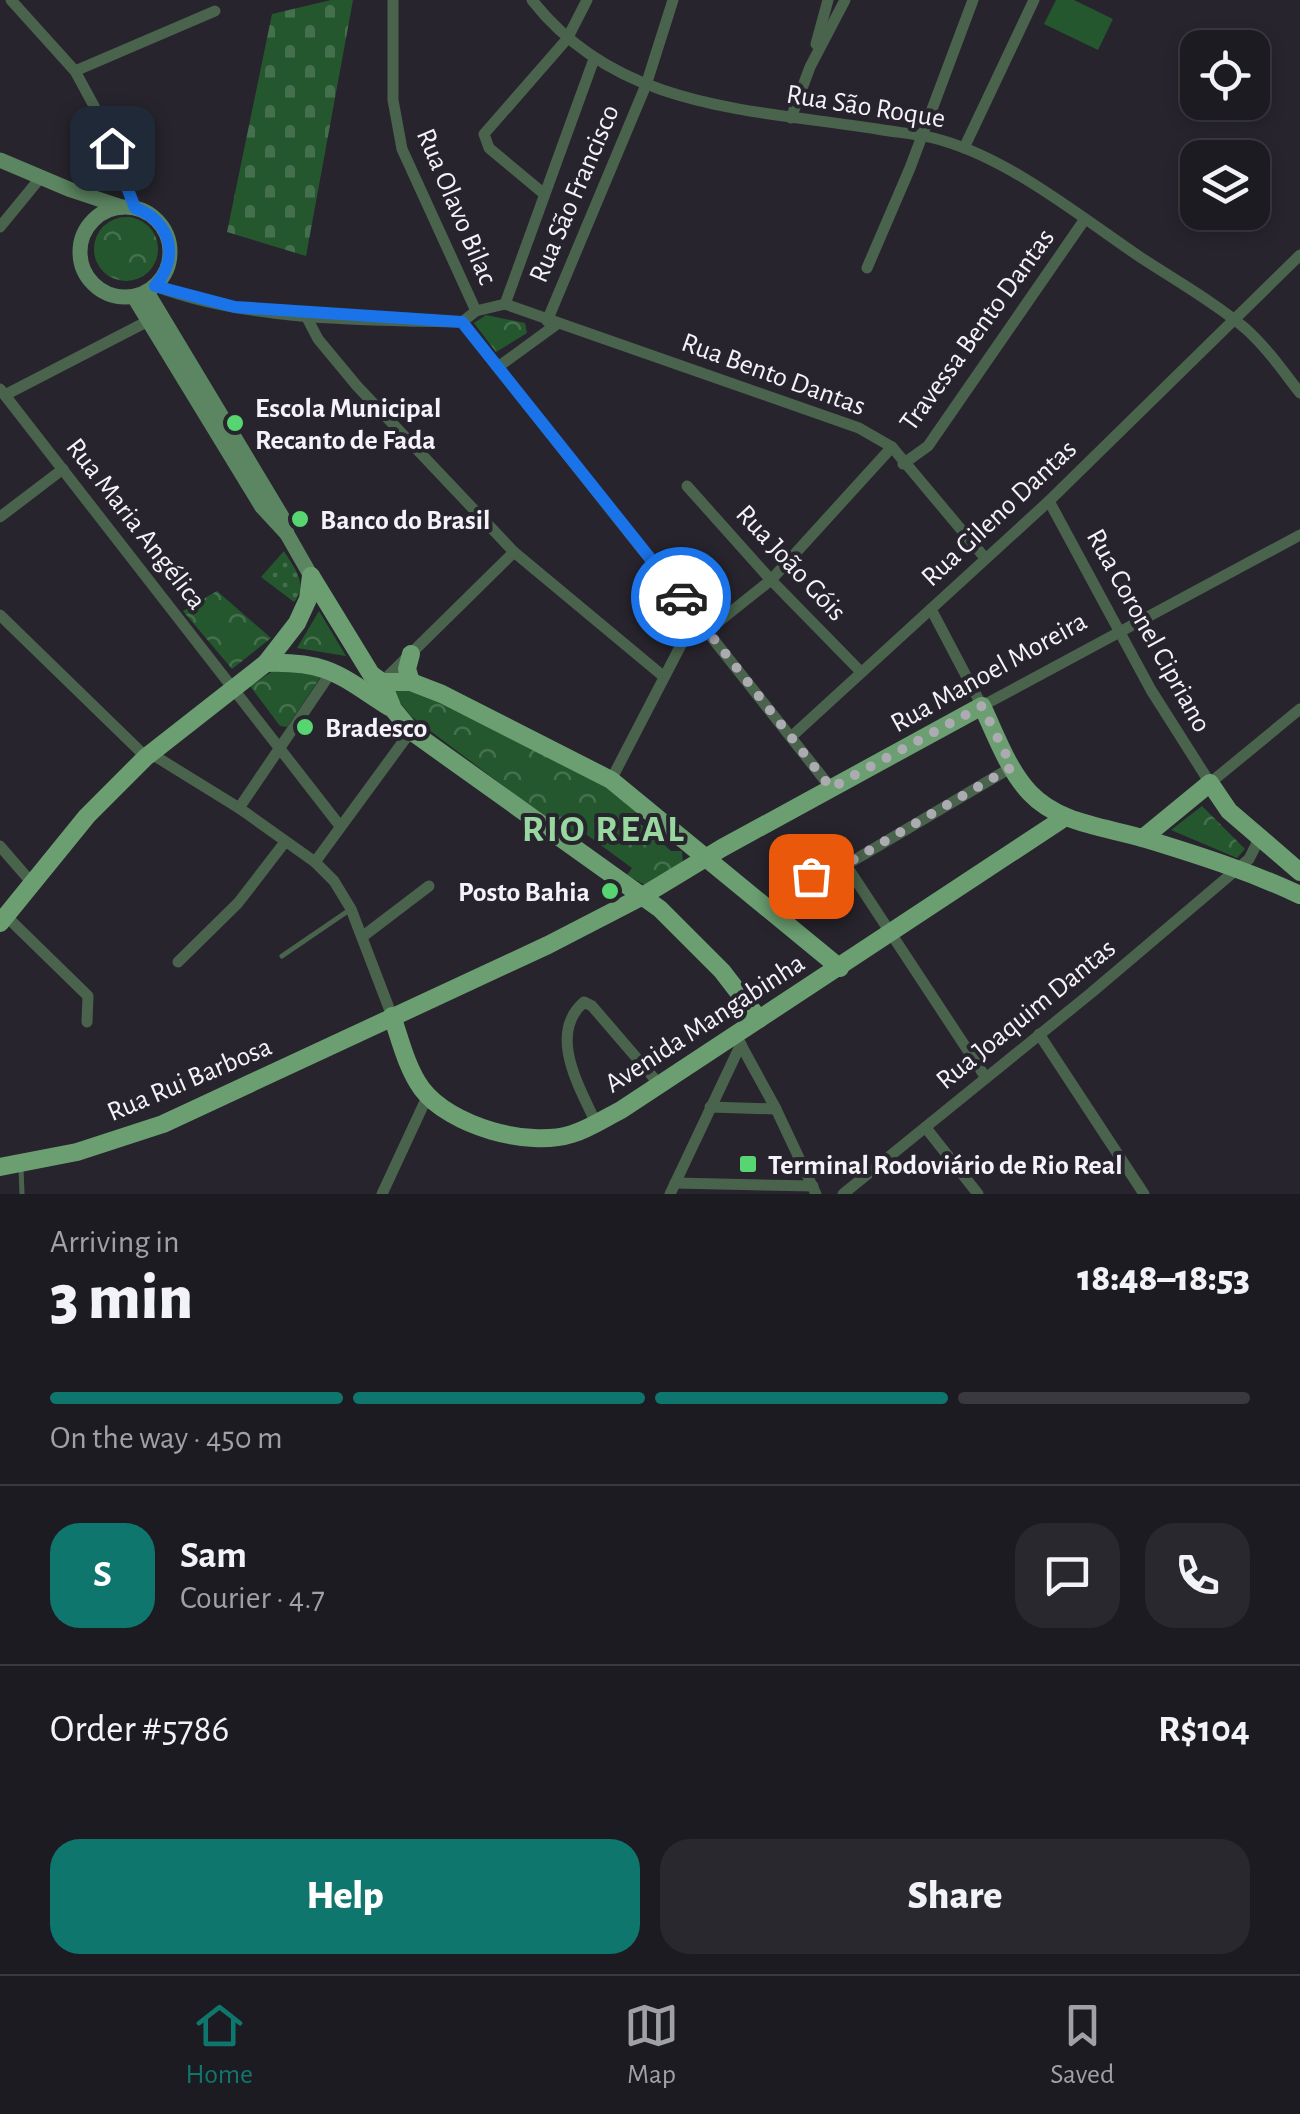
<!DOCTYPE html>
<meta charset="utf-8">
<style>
body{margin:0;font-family:"Alegreya Sans",sans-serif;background:#2a282f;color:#f1f3f6;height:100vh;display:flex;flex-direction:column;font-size:38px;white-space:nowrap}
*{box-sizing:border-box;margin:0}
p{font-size:32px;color:#a0a1a5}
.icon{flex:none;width:55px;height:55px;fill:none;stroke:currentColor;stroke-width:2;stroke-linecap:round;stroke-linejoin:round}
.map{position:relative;height:1194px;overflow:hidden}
.drawer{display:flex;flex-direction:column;background:#1d1b22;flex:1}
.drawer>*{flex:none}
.buttons{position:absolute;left:1180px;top:30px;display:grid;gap:20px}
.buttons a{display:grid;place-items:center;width:90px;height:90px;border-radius:20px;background:#1d1b22;box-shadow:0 5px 15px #0003,0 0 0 2px #3b3940;font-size:50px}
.pin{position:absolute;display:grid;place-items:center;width:85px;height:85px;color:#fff;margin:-42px;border-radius:20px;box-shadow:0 5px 15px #0006}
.courier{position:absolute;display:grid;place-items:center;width:100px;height:100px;margin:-50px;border:8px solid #1a73e8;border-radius:50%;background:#fff;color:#222;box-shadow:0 2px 12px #0007}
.head em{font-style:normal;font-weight:800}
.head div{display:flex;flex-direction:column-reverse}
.head{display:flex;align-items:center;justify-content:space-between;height:170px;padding:0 50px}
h1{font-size:65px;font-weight:800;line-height:75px}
.bar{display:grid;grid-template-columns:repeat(4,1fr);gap:15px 10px;align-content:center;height:120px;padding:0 50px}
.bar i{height:12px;border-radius:8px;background:#3b3940}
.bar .selected{background:#0f766e}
.bar p{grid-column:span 4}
.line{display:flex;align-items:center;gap:25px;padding:0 50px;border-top:2px solid #3b3940}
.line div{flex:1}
.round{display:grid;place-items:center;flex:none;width:105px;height:105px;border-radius:30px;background:#2a282f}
.button{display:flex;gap:20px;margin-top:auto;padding:20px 50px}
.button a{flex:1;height:115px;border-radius:30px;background:#0f766e;color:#fff;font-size:40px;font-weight:800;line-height:115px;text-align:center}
.button a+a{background:#2a282f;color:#f1f3f6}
.menu{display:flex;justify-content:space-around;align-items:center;height:140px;border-top:2px solid #3b3940;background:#1d1b22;font-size:28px;color:#a0a1a5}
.menu a{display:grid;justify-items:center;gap:5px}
.menu .selected{color:#0f766e}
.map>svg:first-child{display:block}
.grass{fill:url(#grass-dots)}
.forest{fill:url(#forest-crowns)}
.cemetery{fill:url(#cemetery-stones)}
.pitch{fill:#25572e}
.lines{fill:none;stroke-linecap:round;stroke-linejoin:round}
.lane{stroke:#4a634c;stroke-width:5}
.street{stroke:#4a634c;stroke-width:11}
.secondary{stroke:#5c8561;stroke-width:15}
.primary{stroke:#6b9f71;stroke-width:18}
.done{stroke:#adabb2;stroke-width:10;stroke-dasharray:0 18}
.route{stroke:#1a73e8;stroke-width:12}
.poi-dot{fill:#57d570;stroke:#27242d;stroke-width:4}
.labels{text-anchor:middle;stroke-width:8;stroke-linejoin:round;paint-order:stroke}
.street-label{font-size:28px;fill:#f5f3f9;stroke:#27242d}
.poi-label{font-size:28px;font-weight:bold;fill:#f5f3f9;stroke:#27242d;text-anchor:start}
.district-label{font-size:38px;font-weight:bold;letter-spacing:2.5px;fill:#99d7a0;stroke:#27242d}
</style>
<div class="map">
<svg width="1300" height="1194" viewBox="0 0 1300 1194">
<defs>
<pattern id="grass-dots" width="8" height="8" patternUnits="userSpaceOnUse" patternTransform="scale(2.5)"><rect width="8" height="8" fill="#25572e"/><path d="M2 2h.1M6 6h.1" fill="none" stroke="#45704d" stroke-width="1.8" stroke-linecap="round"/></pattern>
<pattern id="forest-crowns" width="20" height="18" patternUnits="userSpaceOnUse" patternTransform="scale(2.5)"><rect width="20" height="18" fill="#25572e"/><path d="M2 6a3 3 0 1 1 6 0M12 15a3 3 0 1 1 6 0" fill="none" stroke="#45704d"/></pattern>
<pattern id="cemetery-stones" width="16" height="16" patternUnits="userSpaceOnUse" patternTransform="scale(2.5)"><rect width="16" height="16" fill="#25572e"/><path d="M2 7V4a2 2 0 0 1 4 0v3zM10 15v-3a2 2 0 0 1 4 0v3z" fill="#45704d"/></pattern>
</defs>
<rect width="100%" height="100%" fill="#27242d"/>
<path class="grass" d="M284 551C294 568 309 584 294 602L261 577Z"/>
<g class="forest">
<circle cx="126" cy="249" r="32"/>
<polygon points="486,315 525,323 527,333 496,352 474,323"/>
<polygon points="217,591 271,638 232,669 183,611"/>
<polygon points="319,611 346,656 297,648"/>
<polygon points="316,669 322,675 287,727 280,726 250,686 273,671"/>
<polygon points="397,687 443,699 604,783 637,810 633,817 671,851 682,851 683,864 645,885 627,875 632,868 583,832 575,840 412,717 393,694"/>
<polygon points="1202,806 1245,849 1237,858 1171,830"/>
</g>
<polygon class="cemetery" points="331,0 353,0 306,256 227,232 272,14"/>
<polygon class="pitch" points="1056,0 1074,0 1113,19 1098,50 1044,24"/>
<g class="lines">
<g class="lane">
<polyline points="282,956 348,911"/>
<polyline points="21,1167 22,1194"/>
</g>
<g class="street">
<polyline points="11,0 75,71 94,106 135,207"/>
<polyline points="393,0 393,100 402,149 476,311"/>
<path d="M532 0C618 110 751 109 877 129 899 133 923 134 944 141 1012 161 1081 217 1140 257 1175 280 1214 302 1246 329 1267 348 1283 371 1300 393"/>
<polyline points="816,44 828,0"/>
<polyline points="75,71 215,11"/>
<polyline points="791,118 810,67 845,0"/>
<polyline points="964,148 1034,0"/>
<polyline points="543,193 489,148 484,134 567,39 587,0"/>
<polyline points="0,227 41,177"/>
<polyline points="867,268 910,168 973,0"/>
<path d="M155 286C247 321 364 320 462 322"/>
<polyline points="505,304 594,59"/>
<polyline points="305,314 318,339 357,386 514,552 663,676"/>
<polyline points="547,321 646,85 673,0"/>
<polyline points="462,322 476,311 505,304 859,428 892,447 985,558"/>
<polyline points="462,322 831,788"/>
<polyline points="498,367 557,324"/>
<polyline points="0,389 340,826"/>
<polyline points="5,395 152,319"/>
<polyline points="903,464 928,446 1085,219"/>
<polyline points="687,486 771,580 861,672"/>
<polyline points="1049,501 1151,690 1210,783 1300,709"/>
<polyline points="0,517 63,469"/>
<polyline points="931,609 982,706 1300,535"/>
<polyline points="0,615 146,757"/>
<polyline points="707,631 771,580 892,447"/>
<polyline points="382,682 514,552"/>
<polyline points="791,737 1049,501 1300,255"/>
<polyline points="150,753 239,808 315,862 334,881 351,909 392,1016"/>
<polyline points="611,780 696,616"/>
<polyline points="239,808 332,671"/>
<polyline points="0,846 32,883"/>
<polyline points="315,862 411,731"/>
<polyline points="846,865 986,1078"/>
<polyline points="796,879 846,865 1012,767"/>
<polyline points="6,916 88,996 87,1022"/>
<polyline points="362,937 429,886"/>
<polyline points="178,962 238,903 285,842"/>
<polyline points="735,1034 776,1109 816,1194"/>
<polyline points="1039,1034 1144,1194"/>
<polyline points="710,1107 776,1109"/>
<path d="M596 1123C580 1088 547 1034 584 1002L592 1006 659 1084"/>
<polyline points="926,1128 978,1194"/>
<polyline points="675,1183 813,1186"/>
<polyline points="382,1194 428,1095"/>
<polyline points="670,1194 741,1044"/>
<polyline points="843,1194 1091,993 1249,859 1259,839"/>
</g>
<g class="secondary">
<polyline points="0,160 71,190 122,207"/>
<circle cx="125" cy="252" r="45"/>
<polyline points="147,292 284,520 287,534 311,576"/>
<polyline points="134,297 262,507 287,534"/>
</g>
<g class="primary">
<polyline points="311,576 371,674 382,682"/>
<path d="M266 663C328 661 339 675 389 707"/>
<polyline points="382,682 411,682 442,694 611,780 840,968"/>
<polyline points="382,682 393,709 411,731 660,909 722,971 759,1019"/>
<polyline points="411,682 407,669 411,654"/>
<polyline points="1143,838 1210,783 1229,811 1300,872"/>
<polyline points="0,923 87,816 146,757 266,663 297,623 308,599 311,576"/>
<path d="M392 1016C400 1039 407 1069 422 1089 450 1126 528 1148 572 1134 589 1129 605 1118 621 1110L1064 818"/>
<path d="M0 1167 77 1152 163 1124 548 945 641 897 722 848 982 706C996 735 1008 770 1030 793 1060 825 1109 827 1149 840 1201 856 1251 872 1300 895"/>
</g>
</g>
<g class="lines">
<polyline class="done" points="681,597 831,788 982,706 1012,767 846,864 811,876"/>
<path class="route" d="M112 148 135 208C171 221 180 257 155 286L235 307 462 322 681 597"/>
</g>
<g class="poi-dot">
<circle cx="235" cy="423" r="10"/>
<circle cx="300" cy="519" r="10"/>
<circle cx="305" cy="727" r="10"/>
<circle cx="610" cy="891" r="10"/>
<rect x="738" y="1154" width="20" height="20" rx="5"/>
</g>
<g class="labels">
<g class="street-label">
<text transform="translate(866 105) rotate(9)" y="10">Rua São Roque</text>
<text transform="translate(573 193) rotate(-67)" y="10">Rua São Francisco</text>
<text transform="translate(458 206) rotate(67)" y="10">Rua Olavo Bilac</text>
<text transform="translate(976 329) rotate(-54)" y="10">Travessa Bento Dantas</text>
<text transform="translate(774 373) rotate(20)" y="10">Rua Bento Dantas</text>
<text transform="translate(998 512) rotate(-43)" y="10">Rua Gileno Dantas</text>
<text transform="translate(137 523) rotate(52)" y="10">Rua Maria Angélica</text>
<text transform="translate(792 562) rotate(47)" y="10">Rua João Góis</text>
<text transform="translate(1150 630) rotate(61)" y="10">Rua Coronel Cipriano</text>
<text transform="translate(988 671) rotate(-29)" y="10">Rua Manoel Moreira</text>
<text transform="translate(1025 1013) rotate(-39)" y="10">Rua Joaquim Dantas</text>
<text transform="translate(704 1022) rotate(-33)" y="10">Avenida Mangabinha</text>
<text transform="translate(189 1078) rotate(-23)" y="10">Rua Rui Barbosa</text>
</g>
<g class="poi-label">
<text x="255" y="417">Escola Municipal<tspan x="255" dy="32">Recanto de Fada</tspan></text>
<text x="320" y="529">Banco do Brasil</text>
<text x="325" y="737">Bradesco</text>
<text x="590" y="901" text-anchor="end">Posto Bahia</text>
<text x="768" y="1174">Terminal Rodoviário de Rio Real</text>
</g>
<g class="district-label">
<text x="604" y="841">RIO REAL</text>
</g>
</g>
</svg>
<div class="buttons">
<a><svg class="icon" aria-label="locate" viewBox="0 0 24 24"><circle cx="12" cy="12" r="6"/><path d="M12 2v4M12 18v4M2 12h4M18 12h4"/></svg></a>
<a><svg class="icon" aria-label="layers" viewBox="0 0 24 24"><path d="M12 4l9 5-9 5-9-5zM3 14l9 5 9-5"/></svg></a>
</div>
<div class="pin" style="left:811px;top:876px;background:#ea580c"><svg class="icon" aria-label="bag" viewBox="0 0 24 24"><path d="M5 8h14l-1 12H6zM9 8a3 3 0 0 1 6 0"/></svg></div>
<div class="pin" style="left:112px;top:148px;background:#1f2937"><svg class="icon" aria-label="home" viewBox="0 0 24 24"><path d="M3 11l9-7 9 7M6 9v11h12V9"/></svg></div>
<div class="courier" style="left:681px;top:597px"><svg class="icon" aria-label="car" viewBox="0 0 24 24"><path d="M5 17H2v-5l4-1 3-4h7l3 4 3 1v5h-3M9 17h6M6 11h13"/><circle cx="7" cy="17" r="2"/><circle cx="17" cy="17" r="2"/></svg></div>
</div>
<section class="drawer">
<div class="head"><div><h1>3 min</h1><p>Arriving in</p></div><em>18:48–18:53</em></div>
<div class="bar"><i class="selected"></i><i class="selected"></i><i class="selected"></i><i></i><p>On the way · 450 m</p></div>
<div class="line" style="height:180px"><b class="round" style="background:#0f766e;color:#fff">S</b><div><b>Sam</b><p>Courier · 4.7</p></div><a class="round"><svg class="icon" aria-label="chat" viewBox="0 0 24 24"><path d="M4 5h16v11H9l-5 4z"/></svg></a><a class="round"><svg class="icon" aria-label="phone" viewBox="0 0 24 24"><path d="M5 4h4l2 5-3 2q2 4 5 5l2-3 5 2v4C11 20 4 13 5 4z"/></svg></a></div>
<div class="line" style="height:130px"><div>Order #5786</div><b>R$104</b></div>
<div class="button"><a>Help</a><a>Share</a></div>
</section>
<nav class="menu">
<a class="selected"><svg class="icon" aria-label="home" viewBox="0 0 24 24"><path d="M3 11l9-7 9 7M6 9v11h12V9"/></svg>Home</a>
<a><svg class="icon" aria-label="map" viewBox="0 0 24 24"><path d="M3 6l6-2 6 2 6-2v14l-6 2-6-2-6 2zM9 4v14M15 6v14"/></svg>Map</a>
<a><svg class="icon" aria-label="saved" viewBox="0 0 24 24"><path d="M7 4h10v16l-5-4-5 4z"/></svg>Saved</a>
</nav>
